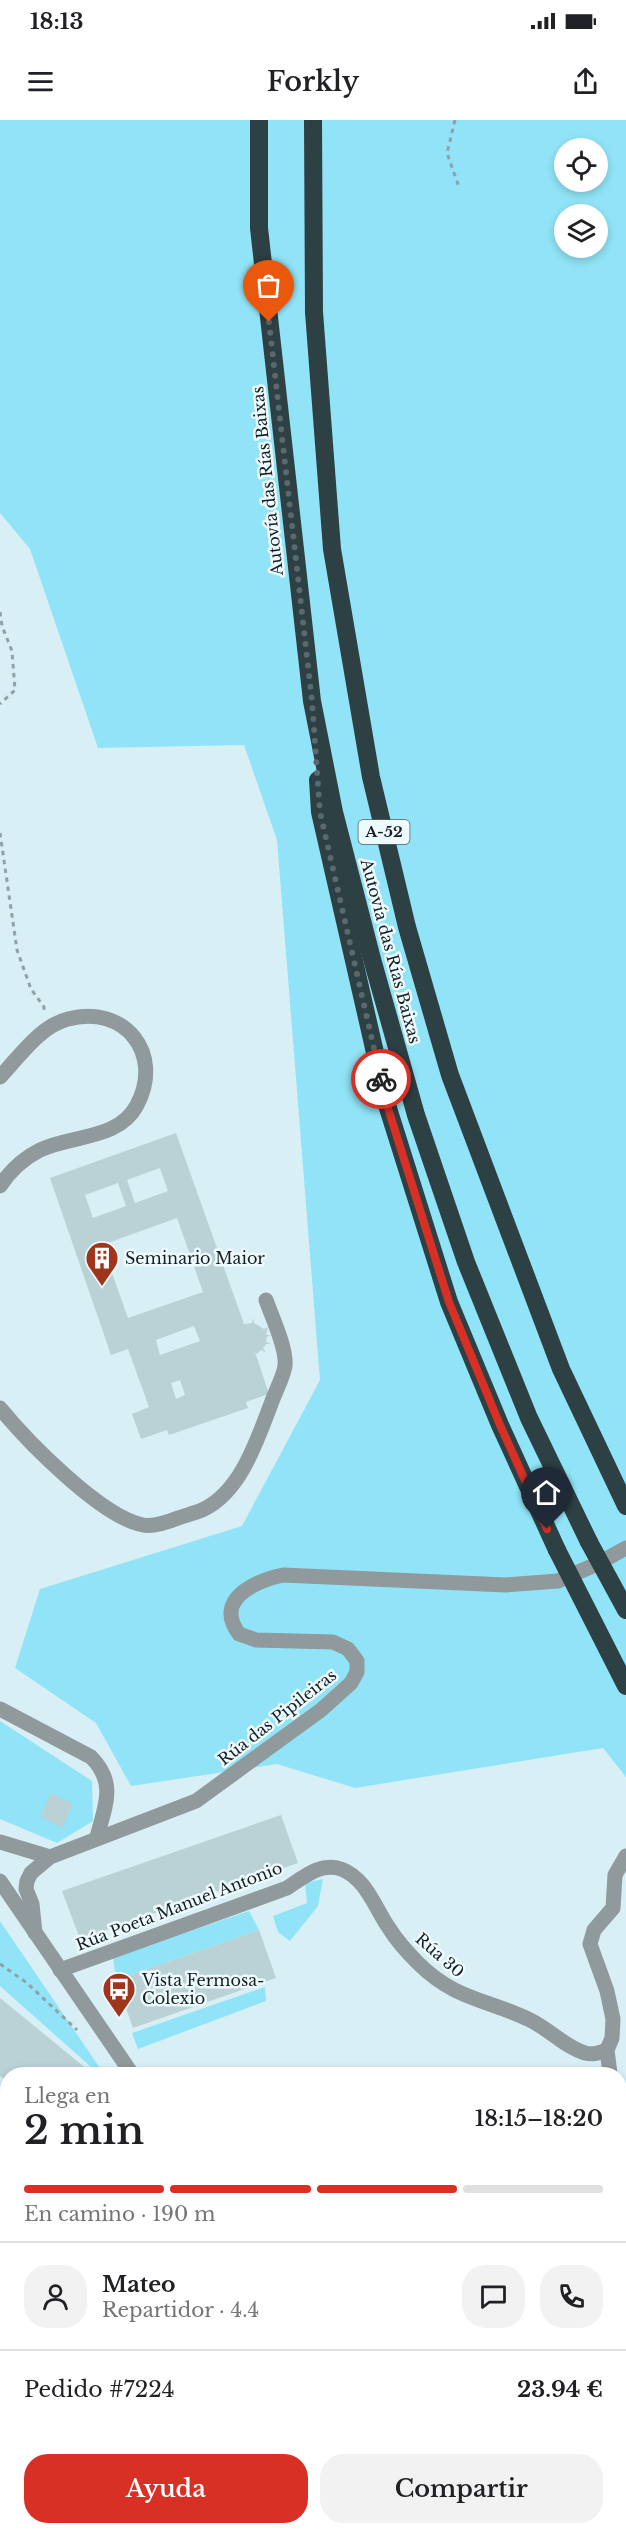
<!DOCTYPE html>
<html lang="es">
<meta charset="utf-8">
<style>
body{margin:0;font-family:"Libre Baskerville",serif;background:#f2f2f2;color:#202124;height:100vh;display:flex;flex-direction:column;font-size:22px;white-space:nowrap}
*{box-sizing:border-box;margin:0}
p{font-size:20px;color:#757577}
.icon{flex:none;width:33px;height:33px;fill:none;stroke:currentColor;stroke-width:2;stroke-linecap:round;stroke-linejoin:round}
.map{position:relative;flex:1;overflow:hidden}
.sheet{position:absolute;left:0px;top:1947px;width:627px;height:468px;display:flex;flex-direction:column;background:#fff;border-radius:24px 24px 0 0;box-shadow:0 3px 9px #0003}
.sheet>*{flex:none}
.controls{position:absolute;left:554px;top:18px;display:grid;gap:12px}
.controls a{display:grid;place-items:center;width:54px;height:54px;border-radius:50%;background:#fff;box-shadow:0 3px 9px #0003;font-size:30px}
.pin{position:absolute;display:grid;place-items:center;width:51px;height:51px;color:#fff;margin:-62px -26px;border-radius:50% 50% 50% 0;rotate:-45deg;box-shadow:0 0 6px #0007}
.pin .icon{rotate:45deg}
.courier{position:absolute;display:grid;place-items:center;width:60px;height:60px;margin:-30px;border:4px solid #d93025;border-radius:50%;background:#fff;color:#222;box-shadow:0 2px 8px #0007}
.head em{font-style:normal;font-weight:600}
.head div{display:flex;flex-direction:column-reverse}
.head{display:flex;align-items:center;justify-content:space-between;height:102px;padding:0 24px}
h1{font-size:39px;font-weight:600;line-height:45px}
.bar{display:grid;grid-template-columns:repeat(4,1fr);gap:9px 6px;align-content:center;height:72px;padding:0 24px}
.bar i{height:8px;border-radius:4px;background:#e0e0e0}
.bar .selected{background:#d93025}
.bar p{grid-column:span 4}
.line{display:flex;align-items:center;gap:15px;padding:0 24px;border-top:2px solid #e0e0e0}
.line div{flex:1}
.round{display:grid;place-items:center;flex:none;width:63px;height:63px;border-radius:24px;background:#f2f2f2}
.button{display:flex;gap:12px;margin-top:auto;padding:12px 24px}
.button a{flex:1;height:69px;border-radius:24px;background:#d93025;color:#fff;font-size:24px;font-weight:600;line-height:69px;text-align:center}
.button a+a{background:#f2f2f2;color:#202124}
.status{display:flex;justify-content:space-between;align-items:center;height:42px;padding:0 30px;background:#fff;direction:ltr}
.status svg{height:16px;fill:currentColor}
header{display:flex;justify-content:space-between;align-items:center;height:78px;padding:0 24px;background:#fff;font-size:27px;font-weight:600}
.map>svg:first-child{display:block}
.green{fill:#91e4f7;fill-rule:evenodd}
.building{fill:#bad1d6;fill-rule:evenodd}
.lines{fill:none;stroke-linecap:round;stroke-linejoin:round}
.path{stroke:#90a2a7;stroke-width:3;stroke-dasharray:4.5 4.5;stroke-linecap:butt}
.minor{stroke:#90999b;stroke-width:15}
.highway{stroke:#2d4044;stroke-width:18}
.highway-bridge{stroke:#2d4044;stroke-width:18}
.done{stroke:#5b686c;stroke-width:6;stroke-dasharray:0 10.8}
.route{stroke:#d93025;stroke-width:8}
.labels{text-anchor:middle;stroke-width:5;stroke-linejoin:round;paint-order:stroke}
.shield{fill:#edfbfe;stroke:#576164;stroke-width:1.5}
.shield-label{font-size:15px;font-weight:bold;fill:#171f22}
.street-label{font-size:16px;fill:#171f22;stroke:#edfbfe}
.poi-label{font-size:16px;fill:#171f22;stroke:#edfbfe;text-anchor:start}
</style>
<div class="status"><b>18:13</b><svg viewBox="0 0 49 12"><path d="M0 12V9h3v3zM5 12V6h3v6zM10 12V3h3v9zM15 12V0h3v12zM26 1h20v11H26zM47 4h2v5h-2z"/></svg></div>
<header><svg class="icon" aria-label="menu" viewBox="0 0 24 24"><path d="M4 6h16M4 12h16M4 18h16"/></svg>Forkly<svg class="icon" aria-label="share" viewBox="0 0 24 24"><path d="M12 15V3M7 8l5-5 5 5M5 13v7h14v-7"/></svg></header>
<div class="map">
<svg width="626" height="2415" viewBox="0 0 626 2415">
<rect width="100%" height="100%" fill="#d8eff5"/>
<g class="green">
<path d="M0 0H626V1657L603 1628 355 1668 277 1644 131 1666 96 1603 15 1548 40 1469 242 1406 320 1260 277 720 244 625 98 628 30 429 0 393ZM564 28H597V62H564ZM564 94H597V128H564Z"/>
<polygon points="0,1601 92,1661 93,1701 57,1723 0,1699"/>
<polygon points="323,1759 318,1786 290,1821 278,1812 273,1796 307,1783 305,1763"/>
<polygon points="249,1791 259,1810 116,1860 113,1837"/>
<polygon points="0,1801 104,1954 99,1954 0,1866"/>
<polygon points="265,1867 266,1881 138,1929 132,1913"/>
</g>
<g class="building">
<path d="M176 1013 244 1204 252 1203 253 1198 254 1203 264 1209 268 1207 266 1215H271L267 1217 266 1222 271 1224H266L263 1228 266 1232 261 1230 257 1234 255 1232 269 1274 246 1282 248 1288 169 1315 167 1310 141 1319 132 1294 149 1287 128 1229 111 1235 50 1058ZM160 1048 168 1071 135 1083 127 1060ZM118 1063 126 1086 93 1098 85 1075ZM177 1098 203 1172 128 1198 102 1125ZM194 1206 200 1221 160 1235 156 1220ZM180 1260 185 1275 176 1279 171 1263Z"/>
<polygon points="51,1673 73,1684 62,1708 40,1696"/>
<polygon points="281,1695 298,1743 80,1819 62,1771"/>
<polygon points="259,1810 276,1858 133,1908 116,1860"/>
<polygon points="0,1878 93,1954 8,1954 8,1962 0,1956"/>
<polygon points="0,2084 8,2091 8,2160 0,2153"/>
<rect x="0" y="2232" width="8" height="51"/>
</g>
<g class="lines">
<g class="path">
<polyline points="455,0 447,33 459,67"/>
<polyline points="0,492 2,506 12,531 15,570 0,584"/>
<polyline points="0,713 17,830 31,869 44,887 44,892"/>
<polyline points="0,1844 27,1863 77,1910"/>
<polyline points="383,2415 385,2408"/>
<polyline points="443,2415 456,2408"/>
</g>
<g class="minor">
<path d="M0 957C19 937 40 906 68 899 125 884 164 934 137 985 119 1020 71 1015 40 1030 24 1038 10 1051 0 1066"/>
<path d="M0 1288C27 1321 101 1397 143 1405 154 1407 168 1402 178 1398 186 1395 196 1393 204 1389 241 1371 257 1320 271 1284 275 1272 283 1258 285 1246 287 1229 272 1197 266 1180"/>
<path d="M0 1589 91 1637C117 1663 105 1686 97 1717"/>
<polyline points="0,1722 50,1737"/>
<polyline points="0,1761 132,1954"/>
<path d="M35 1813 32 1784 26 1769 27 1761 31 1753 50 1737 196 1681 321 1590 351 1563 357 1552V1541L348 1529 333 1522 256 1520 239 1514C213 1479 256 1461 283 1455L506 1465 558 1461 597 1444 626 1428"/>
<path d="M60 1850 287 1768C304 1757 320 1742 341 1749 366 1758 375 1788 389 1808 397 1821 407 1832 418 1843 455 1880 487 1879 530 1900 549 1909 565 1927 585 1933 593 1935 599 1933 607 1930"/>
<polyline points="610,1954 607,1930 612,1918 613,1899 607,1871 590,1824 594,1810 613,1788 615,1755 626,1736"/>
<polyline points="0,2016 8,2029"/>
<polyline points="620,2144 626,2161"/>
<polyline points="0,2196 8,2195"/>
<polyline points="620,2238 626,2219"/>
<polyline points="620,2305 626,2311"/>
<polyline points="485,2408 485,2415"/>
</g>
<g class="highway">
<polyline points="259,0 259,108 312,581 334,692 372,839 416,995 466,1142 529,1298 589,1422"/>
<polyline points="313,0 314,192 332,429 371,657 407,807 450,955 561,1249 626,1386"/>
<polyline points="318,660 320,692 387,985 449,1182 500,1305 557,1430"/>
</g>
<g class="highway-bridge">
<polyline points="589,1422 626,1490"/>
<polyline points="557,1430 626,1566"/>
</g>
</g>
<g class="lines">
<polyline class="done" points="269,202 312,581 320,692 381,959"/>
<polyline class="route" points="381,959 387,985 449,1182 500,1305 547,1409"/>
</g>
<defs>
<symbol id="building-pin" viewBox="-11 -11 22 30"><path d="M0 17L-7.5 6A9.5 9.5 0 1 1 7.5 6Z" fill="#9e351c" stroke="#edfbfe"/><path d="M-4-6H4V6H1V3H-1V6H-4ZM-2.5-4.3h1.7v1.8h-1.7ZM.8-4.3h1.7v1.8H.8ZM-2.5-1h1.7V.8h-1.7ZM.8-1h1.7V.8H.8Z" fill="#fff"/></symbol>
<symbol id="bus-pin" viewBox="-11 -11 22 30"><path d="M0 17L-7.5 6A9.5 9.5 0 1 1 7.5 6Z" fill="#9e351c" stroke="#edfbfe"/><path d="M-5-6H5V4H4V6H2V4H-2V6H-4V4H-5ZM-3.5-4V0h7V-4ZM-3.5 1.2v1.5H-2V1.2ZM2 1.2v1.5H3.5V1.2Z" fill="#fff"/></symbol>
</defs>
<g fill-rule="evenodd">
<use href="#building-pin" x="83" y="1119" width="38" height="52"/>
<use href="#bus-pin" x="100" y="1850" width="38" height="52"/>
</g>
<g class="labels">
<rect class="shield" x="358.5" y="700" width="51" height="24" rx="4.5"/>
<g class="shield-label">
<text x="384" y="717">A-52</text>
</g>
<g class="street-label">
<text transform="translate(267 361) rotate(-96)" y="6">Autovía das Rías Baixas</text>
<text transform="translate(391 831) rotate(75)" y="6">Autovía das Rías Baixas</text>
<text transform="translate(277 1597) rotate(-38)" y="6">Rúa das Pipileiras</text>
<text transform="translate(179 1786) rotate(-21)" y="6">Rúa Poeta Manuel Antonio</text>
<text transform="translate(440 1835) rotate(41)" y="6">Rúa 30</text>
</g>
<g class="poi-label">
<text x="125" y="1144">Seminario Maior</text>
<text x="142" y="1866">Vista Fermosa-<tspan x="142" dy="18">Colexio</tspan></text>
</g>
</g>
</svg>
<div class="controls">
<a><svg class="icon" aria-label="locate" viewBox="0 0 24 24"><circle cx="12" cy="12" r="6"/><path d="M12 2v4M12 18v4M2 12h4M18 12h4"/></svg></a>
<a><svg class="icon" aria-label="layers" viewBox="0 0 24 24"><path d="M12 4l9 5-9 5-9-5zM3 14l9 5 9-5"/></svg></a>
</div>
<div class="pin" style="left:269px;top:202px;background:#ea580c"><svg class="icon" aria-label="bag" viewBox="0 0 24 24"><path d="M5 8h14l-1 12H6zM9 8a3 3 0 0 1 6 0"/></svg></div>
<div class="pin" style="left:547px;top:1409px;background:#1f2937"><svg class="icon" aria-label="home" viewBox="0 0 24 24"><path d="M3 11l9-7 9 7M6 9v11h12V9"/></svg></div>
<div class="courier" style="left:381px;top:959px"><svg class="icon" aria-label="bike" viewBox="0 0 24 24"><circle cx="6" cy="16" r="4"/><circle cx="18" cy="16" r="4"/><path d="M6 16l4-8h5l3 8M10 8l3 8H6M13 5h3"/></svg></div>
<section class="sheet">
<div class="head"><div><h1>2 min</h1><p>Llega en</p></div><em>18:15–18:20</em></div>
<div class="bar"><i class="selected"></i><i class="selected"></i><i class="selected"></i><i></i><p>En camino · 190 m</p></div>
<div class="line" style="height:108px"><a class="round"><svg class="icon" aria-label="person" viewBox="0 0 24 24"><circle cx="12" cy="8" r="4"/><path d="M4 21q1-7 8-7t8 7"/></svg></a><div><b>Mateo</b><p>Repartidor · 4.4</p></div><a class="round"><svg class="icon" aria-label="chat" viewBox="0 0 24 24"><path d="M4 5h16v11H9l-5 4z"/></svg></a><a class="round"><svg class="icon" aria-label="phone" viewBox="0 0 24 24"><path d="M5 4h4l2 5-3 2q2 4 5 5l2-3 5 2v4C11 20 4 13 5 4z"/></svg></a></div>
<div class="line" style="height:78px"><div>Pedido #7224</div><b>23.94 €</b></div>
<div class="button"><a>Ayuda</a><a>Compartir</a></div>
</section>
</div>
